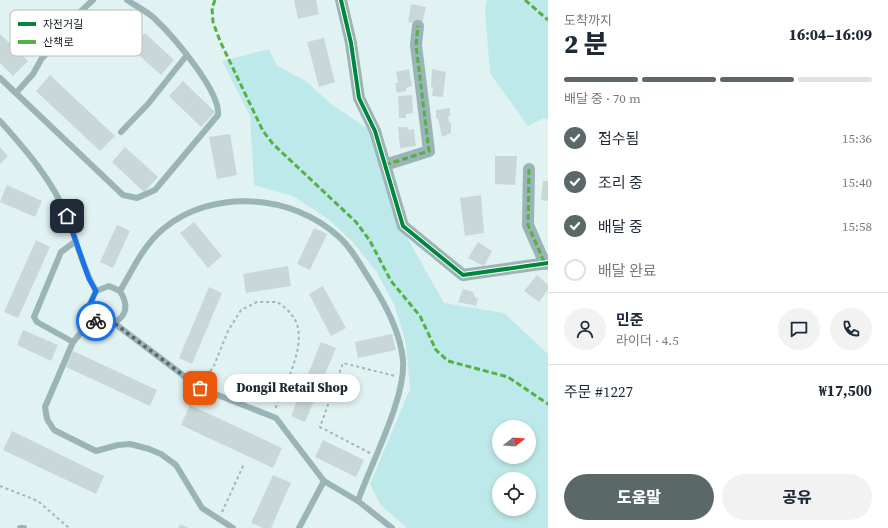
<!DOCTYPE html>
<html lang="ko">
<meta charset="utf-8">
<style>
body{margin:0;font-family:"Source Serif 4","Noto Sans KR",serif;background:#f2f2f3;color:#1f2937;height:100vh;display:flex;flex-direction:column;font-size:15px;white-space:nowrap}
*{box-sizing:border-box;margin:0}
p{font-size:13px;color:#747a83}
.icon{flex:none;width:22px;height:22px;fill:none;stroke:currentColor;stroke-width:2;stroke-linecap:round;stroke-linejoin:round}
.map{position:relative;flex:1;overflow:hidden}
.details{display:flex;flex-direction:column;background:#fff;width:340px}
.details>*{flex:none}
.needle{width:26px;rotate:73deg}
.buttons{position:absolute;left:492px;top:420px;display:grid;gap:8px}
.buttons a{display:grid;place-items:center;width:44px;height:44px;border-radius:50%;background:#fff;box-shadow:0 2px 6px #0003;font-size:20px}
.pin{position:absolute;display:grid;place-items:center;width:34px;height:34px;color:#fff;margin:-17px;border-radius:8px;box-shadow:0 2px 6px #0006}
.courier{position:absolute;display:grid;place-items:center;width:40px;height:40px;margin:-20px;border:3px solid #1a73e8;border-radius:50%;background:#fff;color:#222;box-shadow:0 1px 5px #0007}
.bubble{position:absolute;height:28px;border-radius:14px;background:#fff;box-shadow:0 2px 6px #0003;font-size:13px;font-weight:800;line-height:28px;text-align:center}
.overview em{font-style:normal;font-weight:800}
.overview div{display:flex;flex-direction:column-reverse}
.overview{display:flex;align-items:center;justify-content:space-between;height:68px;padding:0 16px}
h1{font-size:26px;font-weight:800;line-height:30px}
.bar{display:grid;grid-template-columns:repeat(4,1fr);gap:6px 4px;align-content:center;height:48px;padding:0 16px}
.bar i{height:5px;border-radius:3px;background:#e0e1e3}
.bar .selected{background:#5a6868}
.bar p{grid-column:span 4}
.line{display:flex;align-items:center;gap:10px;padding:0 16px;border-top:1px solid #e0e1e3}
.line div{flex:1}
.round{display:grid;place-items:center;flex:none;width:42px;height:42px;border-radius:21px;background:#f2f2f3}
ol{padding:0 16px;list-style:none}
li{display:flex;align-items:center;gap:12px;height:44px}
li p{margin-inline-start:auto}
li .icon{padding:4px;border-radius:50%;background:#5a6868;color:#fff;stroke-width:4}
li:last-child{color:#747a83}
li i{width:22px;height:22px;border:2px solid #e0e1e3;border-radius:50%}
.action{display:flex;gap:8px;margin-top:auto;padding:8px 16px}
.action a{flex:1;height:46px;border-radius:24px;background:#5a6868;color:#fff;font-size:16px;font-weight:800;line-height:46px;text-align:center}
.action a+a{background:#f2f2f3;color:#1f2937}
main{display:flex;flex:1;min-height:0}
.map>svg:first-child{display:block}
.green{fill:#bee9ea;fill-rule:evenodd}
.building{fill:#cad7d8}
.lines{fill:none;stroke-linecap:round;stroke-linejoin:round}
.path{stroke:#a3b6b6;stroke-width:2;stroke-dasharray:3 3;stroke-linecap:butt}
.lane{stroke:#9bb4b5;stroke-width:6}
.street{stroke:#9bb4b5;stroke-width:12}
.quiet{stroke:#54b145;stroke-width:3;stroke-dasharray:6 3;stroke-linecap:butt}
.cycleway-casing{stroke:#fff;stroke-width:6}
.cycleway{stroke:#00873e;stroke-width:4}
.done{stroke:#5a6868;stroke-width:4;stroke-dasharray:0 7.2}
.route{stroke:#1a73e8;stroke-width:5}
.key{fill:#fff;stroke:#b8bbbb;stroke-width:1}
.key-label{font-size:11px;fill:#111d1d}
</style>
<main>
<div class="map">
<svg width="548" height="528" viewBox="0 0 548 528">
<rect width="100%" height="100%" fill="#e1f2f2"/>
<g class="green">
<polygon points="487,0 548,0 548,120 544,118 528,126 490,73 485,10"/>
<path d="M269 49 277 66 306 81 330 103 374 133 401 227 444 303 504 313 548 354V528H407L380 504 370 484 410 389 406 343 394 304 376 271 352 241 328 219 293 196 254 185 250 116 222 61ZM499 427H529V457H499ZM499 479H529V509H499Z"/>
</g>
<g class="building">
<polygon points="294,0 316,0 319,14 298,19"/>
<polygon points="411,4 426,7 422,24 408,22"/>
<polygon points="111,10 141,37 145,33 174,60 161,75 131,48 127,52 97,25"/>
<polygon points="0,34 28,61 13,76 0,63"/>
<polygon points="324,38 335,82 319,87 307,42"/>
<polygon points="409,69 412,86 406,88 406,91 397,93 395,83 398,83 396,72"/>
<polygon points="432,69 446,72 443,97 432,96 433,87 431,87"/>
<polygon points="50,75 115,136 100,151 36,91"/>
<polygon points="183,81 215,112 201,127 169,96"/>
<polygon points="412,95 413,113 406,114 406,118 399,118 398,96"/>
<polygon points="450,108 450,116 448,116 449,123 451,121 451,133 442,137 438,119 436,118 436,110"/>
<polygon points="398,127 407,127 408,130 414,129 416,146 400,148"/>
<polygon points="230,134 237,175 217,179 209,137"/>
<polygon points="0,147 8,156 0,164"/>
<polygon points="125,147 158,177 144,192 112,162"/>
<polygon points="495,156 517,156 515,185 495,184"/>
<polygon points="543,181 548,181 548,201 541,200"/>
<polygon points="7,185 42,201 35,217 0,202"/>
<polygon points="481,195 484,233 465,236 460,198"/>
<polygon points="194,222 222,256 208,268 180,233"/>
<polygon points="117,225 130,231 113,268 100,262"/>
<polygon points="314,228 327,234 310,270 297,264"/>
<polygon points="36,240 50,247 18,318 4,312"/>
<polygon points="478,242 492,251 484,266 468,258"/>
<polygon points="288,266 291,286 246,293 243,274"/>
<polygon points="537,275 548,285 548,290 539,302 524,291"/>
<polygon points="323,286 346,328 331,336 309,294"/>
<polygon points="209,287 222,293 192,364 179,358"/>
<polygon points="463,289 473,292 475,297 478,299 476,306 458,302"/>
<polygon points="23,330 58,345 51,361 17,345"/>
<polygon points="392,334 396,350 358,358 355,342"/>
<polygon points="321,342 336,348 305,422 291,416"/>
<polygon points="73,351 157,390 150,406 66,367"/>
<polygon points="190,405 282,448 273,468 181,425"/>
<polygon points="12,431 104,476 96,494 3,450"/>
<polygon points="323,440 364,460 356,477 315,457"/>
<polygon points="273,475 291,483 271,528 263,528 251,523"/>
<polygon points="180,524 189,528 178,528"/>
</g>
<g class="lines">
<g class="path">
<path d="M201 379 213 368 228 331 241 310 257 302H277C282 305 287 309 291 314 312 337 285 385 275 409"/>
<polyline points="370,453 320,427 343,363 395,376"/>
<polyline points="0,486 38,501 69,528"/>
<polyline points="222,512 244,464"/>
</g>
<g class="lane">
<path d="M0 78 123 195 137 198 155 190 218 115C221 92 173 36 155 19 148 12 136 6 127 0"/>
<polyline points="16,93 33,74 42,58 68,33 78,14 93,0"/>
<path d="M0 121C26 150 52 180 67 216 77 241 82 267 96 291L90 304 93 318 103 324 114 323 200 388 276 418 324 481 358 501 392 528"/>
<polyline points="121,132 148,104 187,55"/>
<path d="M96 291 109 286 120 291C133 269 143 246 163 229 212 188 292 194 338 236 352 248 360 265 370 280 385 304 400 331 403 360 406 398 371 463 358 501"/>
<polyline points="93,318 73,342 45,407 47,419 54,430 96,451 118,445 130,444 149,449 161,454 176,465 202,508 233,528"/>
<path d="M114 323C128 315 128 304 120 291"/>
<polyline points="73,342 37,322 34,317 61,252 76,241"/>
<polyline points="20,528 24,528"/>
<polyline points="299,528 324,481"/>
</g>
<g class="street">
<polyline points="341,0 351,43 359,98 375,131 403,226 463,275 548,263"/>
<polyline points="385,165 429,151 416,45 418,26"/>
<polyline points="529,169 528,225 545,264"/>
</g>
<g class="quiet">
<polyline points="215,0 212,8 213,22 220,41 263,131 273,144 356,222 370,241 391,281 420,316 436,350 448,361 508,377 548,404"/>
<polyline points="525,0 548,20"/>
<polyline points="385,165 429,151 416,45 418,26"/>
<polyline points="529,169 528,225 545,264"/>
</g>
<defs>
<polyline id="cycleway" points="341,0 351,43 359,98 375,131 403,226 463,275 548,263"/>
</defs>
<use href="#cycleway" class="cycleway-casing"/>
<use href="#cycleway" class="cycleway"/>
</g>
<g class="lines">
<polyline class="done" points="96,321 103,324 114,323 200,388"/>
<polyline class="route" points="67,216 89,279 96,291 90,304 93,318 96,321"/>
</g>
<rect x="10" y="10" width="132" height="46" rx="6" class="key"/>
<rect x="18" y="22" width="18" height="4" fill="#00873e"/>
<rect x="18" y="40" width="18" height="4" fill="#54b145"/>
<g class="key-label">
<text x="43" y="28">자전거길</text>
<text x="43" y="46">산책로</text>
</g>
</svg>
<div class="buttons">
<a><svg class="needle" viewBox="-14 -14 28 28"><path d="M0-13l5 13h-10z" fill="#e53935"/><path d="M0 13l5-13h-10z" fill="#747a83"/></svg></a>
<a><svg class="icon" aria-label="locate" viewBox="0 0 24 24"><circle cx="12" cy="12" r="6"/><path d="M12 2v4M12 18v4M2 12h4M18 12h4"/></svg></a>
</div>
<div class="pin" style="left:200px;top:388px;background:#ea580c"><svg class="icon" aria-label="bag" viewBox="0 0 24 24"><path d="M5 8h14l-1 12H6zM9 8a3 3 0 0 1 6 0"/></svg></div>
<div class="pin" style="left:67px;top:216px;background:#1f2937"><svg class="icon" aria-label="home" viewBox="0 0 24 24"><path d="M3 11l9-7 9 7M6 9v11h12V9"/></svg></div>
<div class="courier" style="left:96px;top:321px"><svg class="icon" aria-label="bike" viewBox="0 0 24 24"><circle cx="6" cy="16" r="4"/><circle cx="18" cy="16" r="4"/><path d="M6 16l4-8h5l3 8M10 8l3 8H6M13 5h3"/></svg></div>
<div class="bubble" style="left:224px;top:374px;width:136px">Dongil Retail Shop</div>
</div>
<section class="details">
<div class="overview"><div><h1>2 분</h1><p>도착까지</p></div><em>16:04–16:09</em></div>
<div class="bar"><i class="selected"></i><i class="selected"></i><i class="selected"></i><i></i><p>배달 중 · 70 m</p></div>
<ol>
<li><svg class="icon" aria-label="check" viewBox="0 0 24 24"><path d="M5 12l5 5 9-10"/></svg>접수됨<p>15:36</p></li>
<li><svg class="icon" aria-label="check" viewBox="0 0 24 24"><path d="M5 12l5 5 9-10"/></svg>조리 중<p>15:40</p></li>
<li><svg class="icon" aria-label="check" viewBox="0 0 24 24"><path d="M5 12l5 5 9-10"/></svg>배달 중<p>15:58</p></li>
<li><i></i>배달 완료</li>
</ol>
<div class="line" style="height:72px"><a class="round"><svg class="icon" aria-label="person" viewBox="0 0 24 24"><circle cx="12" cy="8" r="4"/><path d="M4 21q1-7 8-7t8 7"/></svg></a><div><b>민준</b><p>라이더 · 4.5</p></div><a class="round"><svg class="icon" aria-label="chat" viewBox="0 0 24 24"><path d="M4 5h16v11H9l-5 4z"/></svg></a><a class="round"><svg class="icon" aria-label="phone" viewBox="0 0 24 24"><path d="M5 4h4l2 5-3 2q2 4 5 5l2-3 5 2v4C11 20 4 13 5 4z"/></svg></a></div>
<div class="line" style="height:52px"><div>주문 #1227</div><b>₩17,500</b></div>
<div class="action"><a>도움말</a><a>공유</a></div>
</section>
</main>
